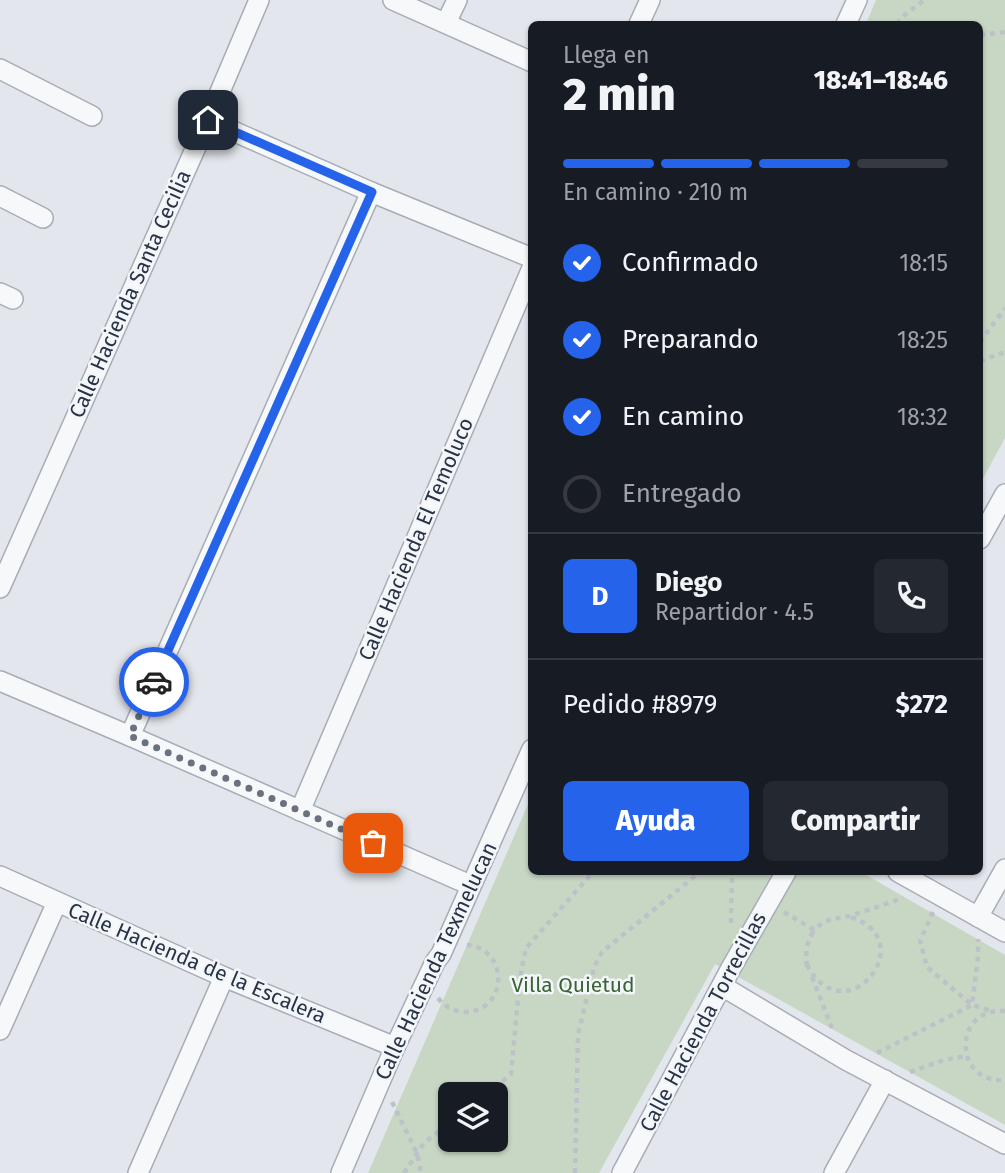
<!DOCTYPE html>
<html lang="es">
<meta charset="utf-8">
<style>
body{margin:0;font-family:"Fira Sans",sans-serif;background:#242831;color:#f1f3f6;height:100vh;display:flex;flex-direction:column;font-size:26px;white-space:nowrap}
*{box-sizing:border-box;margin:0}
p{font-size:23px;color:#9ea1a6}
.icon{flex:none;width:38px;height:38px;fill:none;stroke:currentColor;stroke-width:2;stroke-linecap:round;stroke-linejoin:round}
.map{position:relative;flex:1;overflow:hidden}
.side{position:absolute;left:528px;top:21px;width:455px;height:854px;display:flex;flex-direction:column;background:#171b24;border-radius:10px;box-shadow:0 2px 5px #0004}
.side>*{flex:none}
.fabs{position:absolute;left:438px;top:1082px;display:grid;gap:14px}
.fabs a{display:grid;place-items:center;width:70px;height:70px;border-radius:10px;background:#171b24;box-shadow:0 2px 5px #0004;font-size:35px}
.pin{position:absolute;display:grid;place-items:center;width:60px;height:60px;color:#fff;margin:-30px;border-radius:14px;box-shadow:0 4px 10px #0006}
.courier{position:absolute;display:grid;place-items:center;width:70px;height:70px;margin:-35px;border:5px solid #2563eb;border-radius:50%;background:#fff;color:#222;box-shadow:0 2px 9px #0007}
.overview em{font-style:normal;font-weight:800}
.overview div{display:flex;flex-direction:column-reverse}
.overview{display:flex;align-items:center;justify-content:space-between;height:119px;padding:0 35px}
h1{font-size:46px;font-weight:800;line-height:52px}
.bar{display:grid;grid-template-columns:repeat(4,1fr);gap:10px 7px;align-content:center;height:84px;padding:0 35px}
.bar i{height:9px;border-radius:5px;background:#363941}
.bar .active{background:#2563eb}
.bar p{grid-column:span 4}
.line{display:flex;align-items:center;gap:18px;padding:0 35px;border-top:2px solid #363941}
.line div{flex:1}
.round{display:grid;place-items:center;flex:none;width:74px;height:74px;border-radius:10px;background:#242831}
ol{padding:0 35px;list-style:none}
li{display:flex;align-items:center;gap:21px;height:77px}
li p{margin-inline-start:auto}
li .icon{padding:7px;border-radius:50%;background:#2563eb;color:#fff;stroke-width:4}
li:last-child{color:#9ea1a6}
li i{width:38px;height:38px;border:4px solid #363941;border-radius:50%}
.action{display:flex;gap:14px;margin-top:auto;padding:14px 35px}
.action a{flex:1;height:80px;border-radius:10px;background:#2563eb;color:#fff;font-size:28px;font-weight:800;line-height:80px;text-align:center}
.action a+a{background:#242831;color:#f1f3f6}
.map>svg:first-child{display:block}
.green{fill:#c8d7c4;fill-rule:evenodd}
.lines{fill:none;stroke-linecap:round;stroke-linejoin:round}
.minor-casing{stroke:#a7adb7;stroke-width:22}
.path{stroke:#bdc1c8;stroke-width:4.5;stroke-dasharray:5 5;stroke-linecap:butt}
.minor{stroke:#f7f8fa;stroke-width:19}
.done{stroke:#6a7280;stroke-width:7;stroke-dasharray:0 12.6}
.route{stroke:#2563eb;stroke-width:9}
.labels{text-anchor:middle;stroke-width:5;stroke-linejoin:round;paint-order:stroke}
.street-label{font-size:21px;fill:#293346;stroke:#f3f6f9}
.park-label{font-size:21px;fill:#3c6335;stroke:#f3f6f9}
</style>
<div class="map">
<svg width="1005" height="1173" viewBox="0 0 1005 1173">
<rect width="100%" height="100%" fill="#e3e6ec"/>
<g class="green">
<polygon points="876,0 1005,0 1005,438 980,484 980,24 866,24"/>
<path d="M532 795V872H861L1005 955V1125L715 964 599 1173H368ZM450 1094H495V1139H450Z"/>
</g>
<g class="lines">
<defs>
<g id="minor">
<polyline points="393,0 532,62"/>
<polyline points="446,23 457,0"/>
<polyline points="639,24 650,0"/>
<polyline points="846,24 857,0"/>
<polyline points="0,69 92,116"/>
<polyline points="208,120 371,192 532,258"/>
<polyline points="0,196 43,218"/>
<polyline points="0,293 13,299"/>
<polyline points="980,539 1005,494"/>
<polyline points="0,588 208,120 259,0"/>
<polyline points="0,681 130,736 470,885"/>
<polyline points="130,736 371,192"/>
<polyline points="300,811 532,268"/>
<polyline points="898,872 1005,932"/>
<polyline points="0,876 224,977 395,1047"/>
<polyline points="978,917 1005,869"/>
<polyline points="722,986 846,1060 1005,1144"/>
<polyline points="0,1030 57,902"/>
<polyline points="138,1173 224,977"/>
<polyline points="341,1173 395,1047 435,962 441,954 532,749"/>
<polyline points="622,1173 731,968 786,872"/>
<polyline points="834,1173 885,1080"/>
</g>
</defs>
<use href="#minor" class="minor-casing"/>
<g class="path">
<polyline points="897,24 902,17 924,0"/>
<polyline points="980,35 1005,32"/>
<polyline points="980,342 1005,308"/>
<polyline points="980,361 1005,352"/>
<path d="M784 912 814 930C828 917 832 920 849 916 867 911 885 904 903 898"/>
<polyline points="933,912 920,941 927,967 972,1005 991,1011"/>
<polyline points="731,923 732,872"/>
<path d="M807 965C846 1038 926 937 847 916"/>
<path d="M807 966C805 952 807 942 814 930"/>
<polyline points="812,977 832,1028"/>
<path d="M438 998C446 1008 456 1012 467 1012 509 1009 508 948 467 945"/>
<path d="M1005 1011C952 1007 953 1084 1005 1080"/>
<polyline points="877,1053 972,1005 978,957 978,939"/>
<polyline points="910,1072 944,1060 966,1056"/>
<polyline points="487,1094 511,1074 520,978 526,948 593,872"/>
<polyline points="392,1102 417,1153 421,1173"/>
<polyline points="404,1173 424,1143 450,1123"/>
<polyline points="575,1173 578,1035 594,967 602,952 700,872"/>
</g>
<use href="#minor" class="minor"/>
</g>
<g class="lines">
<polyline class="done" points="154,682 130,736 373,843"/>
<polyline class="route" points="154,682 372,192 208,120"/>
</g>
<g class="labels">
<g class="street-label">
<text transform="translate(130 294) rotate(-66)" y="7">Calle Hacienda Santa Cecilia</text>
<text transform="translate(416 539) rotate(-67)" y="7">Calle Hacienda El Temoluco</text>
<text transform="translate(436 961) rotate(-65)" y="7">Calle Hacienda Texmelucan</text>
<text transform="translate(197 963) rotate(23)" y="7">Calle Hacienda de la Escalera</text>
<text transform="translate(703 1022) rotate(-62)" y="7">Calle Hacienda Torrecillas</text>
</g>
<g class="park-label">
<text x="573" y="992">Villa Quietud</text>
</g>
</g>
</svg>
<div class="fabs">
<a><svg class="icon" aria-label="layers" viewBox="0 0 24 24"><path d="M12 4l9 5-9 5-9-5zM3 14l9 5 9-5"/></svg></a>
</div>
<div class="pin" style="left:373px;top:843px;background:#ea580c"><svg class="icon" aria-label="bag" viewBox="0 0 24 24"><path d="M5 8h14l-1 12H6zM9 8a3 3 0 0 1 6 0"/></svg></div>
<div class="pin" style="left:208px;top:120px;background:#1f2937"><svg class="icon" aria-label="home" viewBox="0 0 24 24"><path d="M3 11l9-7 9 7M6 9v11h12V9"/></svg></div>
<div class="courier" style="left:154px;top:682px"><svg class="icon" aria-label="car" viewBox="0 0 24 24"><path d="M5 17H2v-5l4-1 3-4h7l3 4 3 1v5h-3M9 17h6M6 11h13"/><circle cx="7" cy="17" r="2"/><circle cx="17" cy="17" r="2"/></svg></div>
<section class="side">
<div class="overview"><div><h1>2 min</h1><p>Llega en</p></div><em>18:41–18:46</em></div>
<div class="bar"><i class="active"></i><i class="active"></i><i class="active"></i><i></i><p>En camino · 210 m</p></div>
<ol>
<li><svg class="icon" aria-label="check" viewBox="0 0 24 24"><path d="M5 12l5 5 9-10"/></svg>Confirmado<p>18:15</p></li>
<li><svg class="icon" aria-label="check" viewBox="0 0 24 24"><path d="M5 12l5 5 9-10"/></svg>Preparando<p>18:25</p></li>
<li><svg class="icon" aria-label="check" viewBox="0 0 24 24"><path d="M5 12l5 5 9-10"/></svg>En camino<p>18:32</p></li>
<li><i></i>Entregado</li>
</ol>
<div class="line" style="height:126px"><b class="round" style="background:#2563eb;color:#fff">D</b><div><b>Diego</b><p>Repartidor · 4.5</p></div><a class="round"><svg class="icon" aria-label="phone" viewBox="0 0 24 24"><path d="M5 4h4l2 5-3 2q2 4 5 5l2-3 5 2v4C11 20 4 13 5 4z"/></svg></a></div>
<div class="line" style="height:91px"><div>Pedido #8979</div><b>$272</b></div>
<div class="action"><a>Ayuda</a><a>Compartir</a></div>
</section>
</div>
